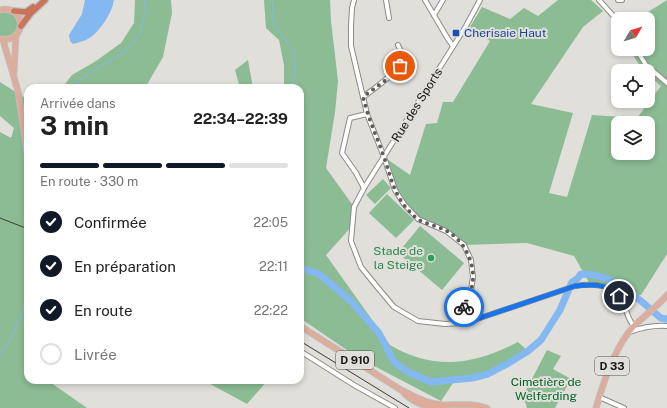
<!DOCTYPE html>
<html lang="fr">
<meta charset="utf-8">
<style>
body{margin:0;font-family:"Public Sans",sans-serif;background:#f2f2f2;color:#222;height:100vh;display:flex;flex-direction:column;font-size:15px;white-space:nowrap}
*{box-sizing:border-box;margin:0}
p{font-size:13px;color:#767676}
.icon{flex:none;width:22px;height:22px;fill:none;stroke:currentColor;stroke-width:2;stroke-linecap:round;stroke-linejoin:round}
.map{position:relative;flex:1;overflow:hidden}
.sheet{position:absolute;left:24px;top:84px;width:280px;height:300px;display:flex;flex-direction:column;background:#fff;border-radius:12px;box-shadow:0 2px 6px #0003}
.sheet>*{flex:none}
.needle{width:26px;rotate:52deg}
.tools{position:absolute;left:611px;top:12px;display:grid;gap:8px}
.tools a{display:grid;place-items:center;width:44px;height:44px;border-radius:8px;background:#fff;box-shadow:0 2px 6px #0003;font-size:20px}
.pin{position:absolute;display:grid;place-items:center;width:34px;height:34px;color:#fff;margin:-17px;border:2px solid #fff;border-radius:50%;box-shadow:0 1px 4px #0007}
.courier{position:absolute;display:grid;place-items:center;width:40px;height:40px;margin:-20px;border:3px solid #1a73e8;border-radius:50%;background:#fff;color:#222;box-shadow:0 1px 5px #0007}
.overview em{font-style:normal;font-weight:700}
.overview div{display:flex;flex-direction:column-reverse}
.overview{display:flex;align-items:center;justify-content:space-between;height:68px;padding:0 16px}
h1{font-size:26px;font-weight:700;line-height:30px}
.bar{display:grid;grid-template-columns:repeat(4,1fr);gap:6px 4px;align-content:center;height:48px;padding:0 16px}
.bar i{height:5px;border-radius:3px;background:#e0e0e0}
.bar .active{background:#111827}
.bar p{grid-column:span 4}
ol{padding:0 16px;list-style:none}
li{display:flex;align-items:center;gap:12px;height:44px}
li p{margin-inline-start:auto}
li .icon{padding:4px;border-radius:50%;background:#111827;color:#fff;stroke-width:4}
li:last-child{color:#767676}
li i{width:22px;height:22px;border:2px solid #e0e0e0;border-radius:50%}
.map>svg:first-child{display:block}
.green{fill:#8bbc93;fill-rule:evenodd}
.water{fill:#84b8f1}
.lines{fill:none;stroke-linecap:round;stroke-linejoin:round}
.stream{stroke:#84b8f1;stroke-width:1}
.river{stroke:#84b8f1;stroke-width:7}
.minor-casing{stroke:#8c8b86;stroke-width:6}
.major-casing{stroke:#bebebd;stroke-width:7}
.highway-casing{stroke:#bebebd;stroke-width:8}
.minor{stroke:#fff;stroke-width:4}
.major{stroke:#dfac9c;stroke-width:5}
.highway{stroke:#ca755a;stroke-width:5.5}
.rail{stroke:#3c3b39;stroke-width:1}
.done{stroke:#5e5d5a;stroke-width:4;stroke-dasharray:0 7.2}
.route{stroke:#1a73e8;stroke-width:5}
.transit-dot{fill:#1a4fb4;stroke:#e0dfd9;stroke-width:1.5}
.leisure-dot{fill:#2e9e5b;stroke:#e0dfd9;stroke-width:1.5}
.labels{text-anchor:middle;stroke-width:4;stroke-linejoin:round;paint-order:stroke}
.shield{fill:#e0dfd9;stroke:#545350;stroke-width:1}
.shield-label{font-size:11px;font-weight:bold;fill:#181715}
.transit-label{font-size:12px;fill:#164399;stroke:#e0dfd9;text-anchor:start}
.street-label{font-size:12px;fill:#181715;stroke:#e0dfd9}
.leisure-label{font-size:12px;fill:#27864d;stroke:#e0dfd9;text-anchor:end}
.park-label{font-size:12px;fill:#006329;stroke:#e0dfd9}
</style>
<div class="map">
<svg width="667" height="408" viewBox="0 0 667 408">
<rect width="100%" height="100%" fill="#e0dfd9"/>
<g class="green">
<polygon points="135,0 171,0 172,13 163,57 145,88 62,88 72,75 96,61 121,43 134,23"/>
<path d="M264 0H330L331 21 338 81 335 112 326 168 354 207 352 226 326 255 390 345C434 371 474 365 518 342L528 351 507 364 488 374 455 380 441 401 357 357 300 318V88H282L284 85V65L279 40 266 28Z"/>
<path d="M558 0H591L603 11 583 27 531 104 573 113 549 193 567 197 592 115 637 118 661 86 648 75V71H644L642 69 629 49H648V19H637L667 0V254L641 295 619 296 611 289 590 284 574 256 527 243 464 245 446 231 418 219 395 190 384 157 410 175 426 124 437 123 443 102H453L490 41 470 27 482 7 510 19 524 8 538 16ZM618 123H648V153H618Z"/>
<path d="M0 12C27 9 21 42 0 37Z"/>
<polygon points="248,60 253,88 240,88 235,70"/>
<polygon points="0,82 28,100 28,380 47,380 87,408 0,408 0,132 11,138 14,128 0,116"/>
<polygon points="383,179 391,188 375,204 366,195"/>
<polygon points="387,194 414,220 396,238 369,213"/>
<polygon points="420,226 464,263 442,290 398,253"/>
<polygon points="547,350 561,356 553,369 571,379 555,408 527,408 523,396"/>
<polygon points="203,380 268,380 247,404"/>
</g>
<path class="water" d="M85 0H114C112 13 101 29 91 37 86 41 79 42 73 44L70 41 69 35 82 14Z"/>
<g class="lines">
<g class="stream">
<polyline points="272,0 274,25 294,51 295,74 290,88"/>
<polyline points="70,88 75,83 129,48 139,35 146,13 145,0"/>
<polyline points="300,228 304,241 300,252"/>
<polyline points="0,356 11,338 21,314 28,303"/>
</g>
<path class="river" d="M300 268 319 274 350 300 379 333 394 362 408 372 431 382 472 378 488 374 507 364 528 351 541 340 560 310 572 282 577 279 581 274C589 274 597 275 605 278 625 285 645 305 661 318L667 319"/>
<defs>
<g id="minor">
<polyline points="354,0 352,8 351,26 351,46 367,114 384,157 395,190 404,204 418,219 446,231 464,245 471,260 473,277 471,290 460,315 461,323"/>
<polyline points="386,0 389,18"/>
<polyline points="425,0 448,39 453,46"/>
<path d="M480 0 466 26 364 188 354 207 351 241 361 267 378 288 394 307 418 321 445 324 461 323 477 319 575 286C593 283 615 283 624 304 627 312 628 320 634 326"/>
<polyline points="599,0 618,21"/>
<polyline points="618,0 622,0"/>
<polyline points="434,15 443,0"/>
<polyline points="636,49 646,65 667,83"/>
<path d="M363 97C379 85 394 75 404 58L398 45"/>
<polyline points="364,188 356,173 342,153 350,118 367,114"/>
<path d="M630 332C643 327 653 325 667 326"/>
<polyline points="300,351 354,385 395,408"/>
<polyline points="599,397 624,408"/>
</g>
<g id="major">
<path d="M0 10C27 4 27 44 1 39"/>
<polyline points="3,40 18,91 28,158"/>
<polyline points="14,72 15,52 16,35"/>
<path d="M300 326 401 390C414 396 427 404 443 405 458 405 472 403 487 408"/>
<path d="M404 393C415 404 427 408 442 407"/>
<path d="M596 408C603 383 616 346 633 327 644 316 657 307 667 295"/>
</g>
<g id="highway">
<polyline points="14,11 26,12 33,7"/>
<polyline points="21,26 30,14 45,0"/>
</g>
</defs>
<use href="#minor" class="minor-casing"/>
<use href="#major" class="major-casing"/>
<use href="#highway" class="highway-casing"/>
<use href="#minor" class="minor"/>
<use href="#major" class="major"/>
<use href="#highway" class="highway"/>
<g class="rail">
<polyline points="0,218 28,229"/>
<polyline points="300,341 409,408"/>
</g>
</g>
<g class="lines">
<path class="done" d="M400 66 390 77 363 97C368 118 377 137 384 157 390 174 393 191 404 205 408 210 414 217 419 220 427 224 437 226 445 230 466 241 478 267 471 290 470 296 466 301 464 307"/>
<path class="route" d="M464 307 460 315 461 323 477 319 575 286C591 284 606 283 619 296"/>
</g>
<rect class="transit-dot" x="452" y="29" width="8" height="8" rx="2"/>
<circle class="leisure-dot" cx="431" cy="258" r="4"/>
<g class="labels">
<g class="shield">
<rect x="336" y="351" width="38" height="18" rx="3"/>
<rect x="595" y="357" width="34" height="18" rx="3"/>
</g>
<g class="shield-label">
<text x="355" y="364">D 910</text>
<text x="612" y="370">D 33</text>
</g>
<g class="transit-label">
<text x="464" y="37">Cherisaie Haut</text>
</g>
<g class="street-label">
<text transform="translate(417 105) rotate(-58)" y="4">Rue des Sports</text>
</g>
<g class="leisure-label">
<text x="423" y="255">Stade de<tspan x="423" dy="14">la Steige</tspan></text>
</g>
<g class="park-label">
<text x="546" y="386">Cimetière de<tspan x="546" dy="14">Welferding</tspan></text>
</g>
</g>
</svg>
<div class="tools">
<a><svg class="needle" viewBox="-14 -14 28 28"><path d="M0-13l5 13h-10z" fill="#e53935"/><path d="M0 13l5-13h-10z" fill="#767676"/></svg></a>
<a><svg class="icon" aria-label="locate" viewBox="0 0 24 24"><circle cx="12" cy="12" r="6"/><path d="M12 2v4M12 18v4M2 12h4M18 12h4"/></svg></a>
<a><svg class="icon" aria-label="layers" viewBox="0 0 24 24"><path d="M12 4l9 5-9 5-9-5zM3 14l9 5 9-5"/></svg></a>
</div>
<div class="pin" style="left:400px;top:66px;background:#ea580c"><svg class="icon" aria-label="bag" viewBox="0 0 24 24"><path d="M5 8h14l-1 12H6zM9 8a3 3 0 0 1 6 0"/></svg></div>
<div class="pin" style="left:619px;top:296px;background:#1f2937"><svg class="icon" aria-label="home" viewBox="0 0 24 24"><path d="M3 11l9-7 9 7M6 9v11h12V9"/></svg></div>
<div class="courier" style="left:464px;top:307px"><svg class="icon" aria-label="bike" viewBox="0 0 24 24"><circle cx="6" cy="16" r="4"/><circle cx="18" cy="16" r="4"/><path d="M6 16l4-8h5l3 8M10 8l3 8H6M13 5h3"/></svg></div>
<section class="sheet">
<div class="overview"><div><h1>3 min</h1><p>Arrivée dans</p></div><em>22:34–22:39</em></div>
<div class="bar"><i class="active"></i><i class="active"></i><i class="active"></i><i></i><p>En route · 330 m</p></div>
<ol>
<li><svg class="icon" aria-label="check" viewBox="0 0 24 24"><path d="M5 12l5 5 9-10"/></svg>Confirmée<p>22:05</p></li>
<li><svg class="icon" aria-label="check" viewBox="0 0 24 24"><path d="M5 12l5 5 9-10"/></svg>En préparation<p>22:11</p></li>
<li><svg class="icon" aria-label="check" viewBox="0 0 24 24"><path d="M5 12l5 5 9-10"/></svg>En route<p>22:22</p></li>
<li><i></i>Livrée</li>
</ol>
</section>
</div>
